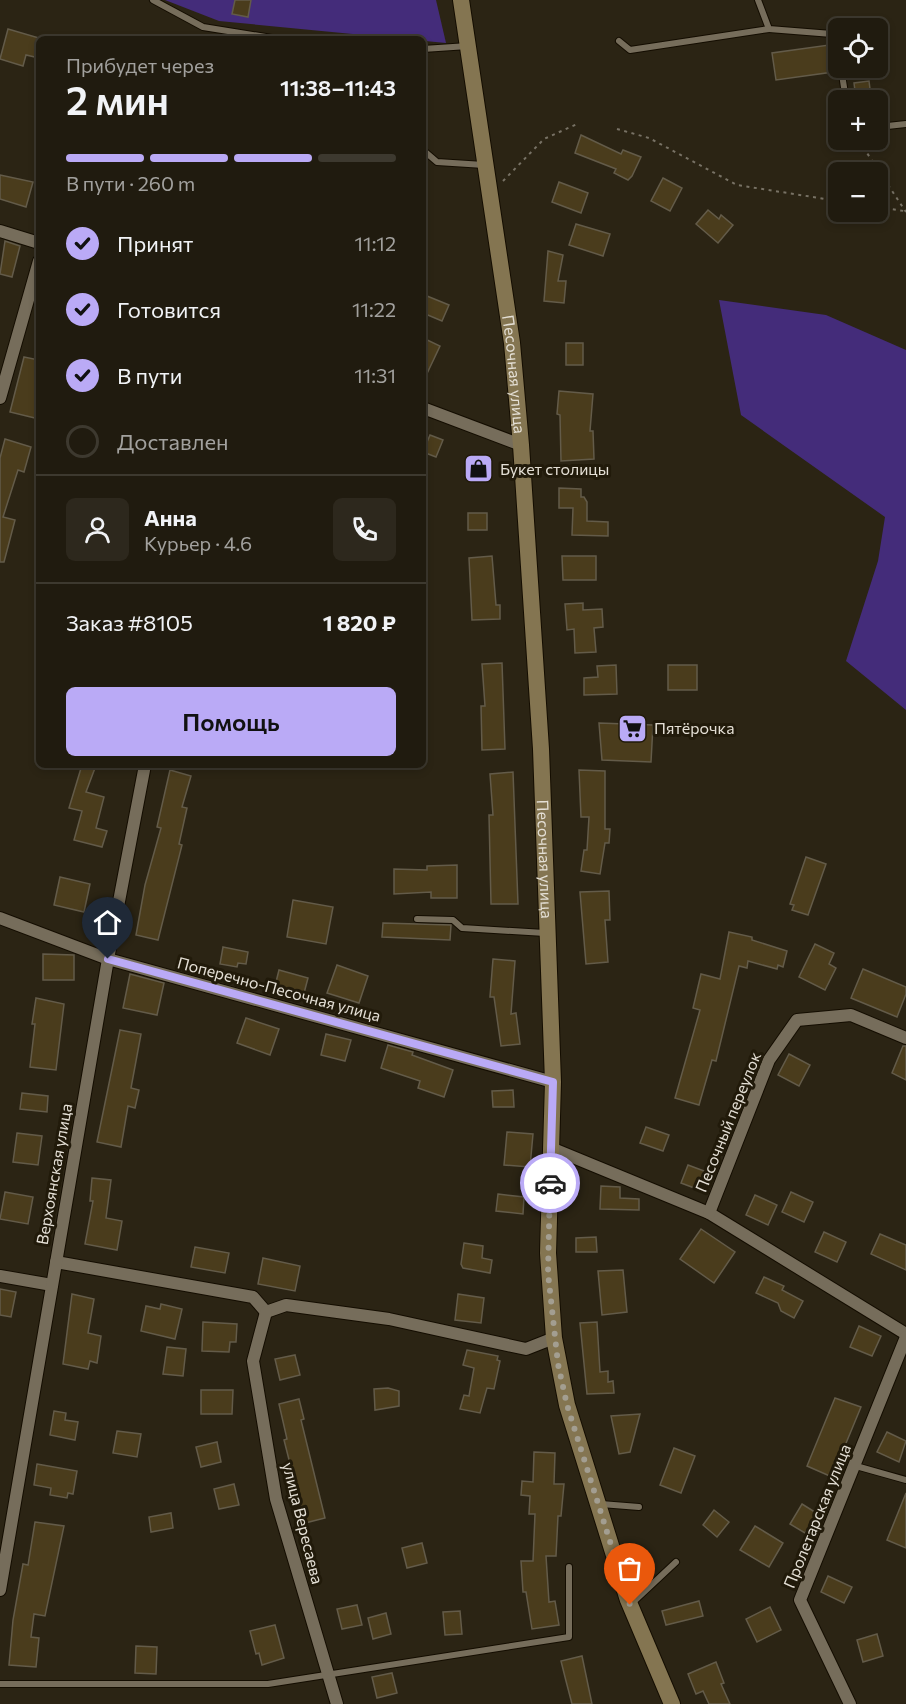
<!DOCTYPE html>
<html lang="ru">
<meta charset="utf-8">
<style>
body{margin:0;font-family:Commissioner,sans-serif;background:#2d281d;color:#f1f3f6;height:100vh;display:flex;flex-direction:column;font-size:22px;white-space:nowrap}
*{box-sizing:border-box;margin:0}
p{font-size:20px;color:#a2a19e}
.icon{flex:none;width:33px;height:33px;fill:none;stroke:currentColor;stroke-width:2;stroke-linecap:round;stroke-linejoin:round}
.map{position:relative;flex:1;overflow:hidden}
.details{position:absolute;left:36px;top:36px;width:390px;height:732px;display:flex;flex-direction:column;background:#201b0f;border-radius:9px;box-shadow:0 3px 9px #0003,0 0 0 2px #3d392f}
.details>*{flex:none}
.controls{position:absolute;left:828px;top:18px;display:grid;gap:12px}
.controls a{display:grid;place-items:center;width:60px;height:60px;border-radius:9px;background:#201b0f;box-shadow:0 3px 9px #0003,0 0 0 2px #3d392f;font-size:30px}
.pin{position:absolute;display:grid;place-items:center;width:51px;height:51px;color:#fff;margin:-62px -26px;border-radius:50% 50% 50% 0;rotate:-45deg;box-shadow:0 0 6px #0007}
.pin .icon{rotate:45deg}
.courier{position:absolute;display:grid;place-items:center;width:60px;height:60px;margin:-30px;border:4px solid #baaaf6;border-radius:50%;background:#fff;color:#222;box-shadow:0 2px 8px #0007}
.overview em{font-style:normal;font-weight:600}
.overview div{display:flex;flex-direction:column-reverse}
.overview{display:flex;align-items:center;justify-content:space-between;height:102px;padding:0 30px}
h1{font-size:39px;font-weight:600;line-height:45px}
.bar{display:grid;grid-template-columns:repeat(4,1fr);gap:9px 6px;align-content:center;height:72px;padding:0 30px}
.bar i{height:8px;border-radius:4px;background:#3d392f}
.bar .on{background:#baaaf6}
.bar p{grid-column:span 4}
.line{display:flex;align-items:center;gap:15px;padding:0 30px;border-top:2px solid #3d392f}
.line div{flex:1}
.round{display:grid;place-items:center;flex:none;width:63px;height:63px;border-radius:9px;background:#2d281d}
ol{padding:0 30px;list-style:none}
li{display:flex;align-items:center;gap:18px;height:66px}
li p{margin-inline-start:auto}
li .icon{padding:6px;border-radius:50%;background:#baaaf6;color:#111;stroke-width:4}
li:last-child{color:#a2a19e}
li i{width:33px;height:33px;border:3px solid #3d392f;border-radius:50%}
.action{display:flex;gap:12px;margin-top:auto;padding:12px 30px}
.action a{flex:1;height:69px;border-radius:9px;background:#baaaf6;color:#111;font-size:24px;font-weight:600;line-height:69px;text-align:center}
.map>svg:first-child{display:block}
.green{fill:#442c7a}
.building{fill:#4a3c1c;stroke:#635b49;stroke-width:1.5}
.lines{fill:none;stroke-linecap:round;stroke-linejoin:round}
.service-casing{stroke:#140d01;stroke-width:8}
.minor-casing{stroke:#140d01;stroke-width:14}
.secondary-casing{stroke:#140d01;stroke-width:18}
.path{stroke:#787265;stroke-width:2;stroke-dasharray:3 4.5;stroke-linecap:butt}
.service{stroke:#766d5b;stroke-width:6}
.minor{stroke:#766d5b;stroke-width:12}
.secondary{stroke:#847551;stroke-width:16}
.done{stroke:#a39e91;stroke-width:6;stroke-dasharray:0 10.8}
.route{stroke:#baaaf6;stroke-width:8}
.labels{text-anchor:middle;stroke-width:6;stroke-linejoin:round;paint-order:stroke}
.street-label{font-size:16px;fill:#e4dfd5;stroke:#211a0a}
.poi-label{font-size:16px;fill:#e4dfd5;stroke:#211a0a;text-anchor:start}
</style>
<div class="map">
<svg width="906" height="1704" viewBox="0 0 906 1704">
<rect width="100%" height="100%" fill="#2b2414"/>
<g class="green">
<polygon points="165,0 436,0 446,43 219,21"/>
<polygon points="719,300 826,315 906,350 906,710 846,661 878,561 885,517 741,415"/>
</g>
<g class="building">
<polygon points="235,0 251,0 248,17 232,14"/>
<polygon points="8,29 39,38 39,58 26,55 23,66 0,59"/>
<polygon points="829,45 833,72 776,80 772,53"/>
<polygon points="869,81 871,97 856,99 854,83"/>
<polygon points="581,135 621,154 623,150 641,157 632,176 628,180 614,173 616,169 575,153"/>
<polygon points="0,175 33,182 26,207 0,199"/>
<polygon points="663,178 682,188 670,211 651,201"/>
<polygon points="559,182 588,193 581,213 552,202"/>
<polygon points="708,210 719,219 721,215 733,225 718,243 696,224"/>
<polygon points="576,224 610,234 603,256 569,245"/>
<polygon points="5,241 20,246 12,277 0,274"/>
<polygon points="548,251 563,255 558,281 566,281 564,303 544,301"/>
<polygon points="427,296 449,305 442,321 423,313"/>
<polygon points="423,338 440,346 423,382"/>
<rect x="566" y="343" width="17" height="22"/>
<polygon points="24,357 39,360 39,419 10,412"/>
<polygon points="559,391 593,394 590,431 593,431 594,459 561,461 560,415 557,414"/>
<polygon points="430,435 443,440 436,457 423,452"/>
<polygon points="5,439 31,447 24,472 18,470 3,517 15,520 4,562 0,562 0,458"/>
<polygon points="472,457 484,457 485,479 472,479"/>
<polygon points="559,488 581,489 581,497 584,497 587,502 587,521 608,522 608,536 572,535 573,508 559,508"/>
<rect x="468" y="513" width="19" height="17"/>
<polygon points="492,556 496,605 500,605 500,619 472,620 469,558"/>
<polygon points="562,556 596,556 596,580 563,580"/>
<polygon points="583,603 583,610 602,609 603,627 594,628 596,652 575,653 574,629 567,630 565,604"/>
<polygon points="502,663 505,749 482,750 481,706 485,706 482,664"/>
<polygon points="616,665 617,694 584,695 584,678 598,677 597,666"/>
<rect x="668" y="665" width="29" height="25"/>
<polygon points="599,723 653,725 651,762 602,760"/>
<polygon points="82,765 95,768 86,792 104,797 96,828 107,831 102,847 74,840 82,811 69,808"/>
<polygon points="170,770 191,776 182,807 187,808 179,844 182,845 158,940 136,935 145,885 161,828 157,827"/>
<polygon points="579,770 605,771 605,829 610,829 609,843 605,843 600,874 581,871 584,850 587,850 589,817 581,817"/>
<polygon points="513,772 518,904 491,904 489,815 493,815 490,774"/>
<polygon points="806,857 826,864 808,915 792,910 794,905 790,904"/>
<polygon points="457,865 457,898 431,898 431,892 394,894 394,869 427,870 427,866"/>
<polygon points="60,877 90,884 84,912 54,905"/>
<polygon points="609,891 610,920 605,920 608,962 586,964 580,892"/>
<polygon points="293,900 333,907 326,944 287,937"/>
<polygon points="383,923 451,925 450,940 382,937"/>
<polygon points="729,932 752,937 752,940 787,951 783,967 778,965 777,969 748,961 747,968 739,966 716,1061 712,1060 699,1105 675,1098 700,1010 693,1008 701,974 720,979"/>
<polygon points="815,944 834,953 829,964 836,968 825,990 799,977"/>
<polygon points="223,947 248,952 246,964 238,963 237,967 220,964"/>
<polygon points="43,954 74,955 74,980 43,980"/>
<polygon points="493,959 515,961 511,1014 516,1013 520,1044 501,1046 494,997 490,997"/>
<polygon points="337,965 368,976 359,1003 327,993"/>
<polygon points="863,969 906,987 906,994 897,1017 851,998"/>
<polygon points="279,970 308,978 303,997 274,990"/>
<polygon points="130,974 164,983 157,1015 123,1008"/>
<polygon points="36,998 64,1004 56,1070 30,1067 35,1024 32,1024"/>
<polygon points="246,1018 279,1029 270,1055 237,1043"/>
<polygon points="120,1030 141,1034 131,1088 139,1090 135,1108 128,1106 121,1147 97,1142"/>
<polygon points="326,1034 351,1040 345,1061 321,1055"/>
<polygon points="388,1045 413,1052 412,1055 453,1070 444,1097 418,1088 420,1081 381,1068"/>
<polygon points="903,1046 906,1046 906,1080 892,1073"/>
<polygon points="789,1054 810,1065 799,1086 778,1075"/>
<polygon points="513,1090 514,1107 493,1107 492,1091"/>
<polygon points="22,1093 48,1096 47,1112 20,1109"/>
<polygon points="646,1127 669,1135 663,1151 640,1143"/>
<polygon points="507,1132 533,1134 530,1167 504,1165"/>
<polygon points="17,1133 42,1136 38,1165 13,1162"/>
<polygon points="688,1165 704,1171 697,1189 681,1183"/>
<polygon points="92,1178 111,1180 106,1218 122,1221 117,1250 85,1244 93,1201 90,1201"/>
<polygon points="601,1186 620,1187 620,1198 639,1199 639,1210 600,1209"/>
<polygon points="5,1192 33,1197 28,1224 0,1219"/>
<polygon points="791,1192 813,1202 804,1222 782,1212"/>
<polygon points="498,1194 524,1197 523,1214 496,1211"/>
<polygon points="755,1195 777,1205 768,1225 746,1215"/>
<polygon points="701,1229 735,1252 714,1283 680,1259"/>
<polygon points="824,1232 846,1242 837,1262 815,1252"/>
<polygon points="880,1234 906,1245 906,1270 871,1254"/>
<polygon points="596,1237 597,1252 576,1252 576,1238"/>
<polygon points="464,1243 483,1246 482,1258 492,1260 490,1273 463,1268 461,1264"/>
<polygon points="195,1247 229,1253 225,1273 191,1267"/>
<polygon points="263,1258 300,1266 295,1291 258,1284"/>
<polygon points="623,1270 627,1312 602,1315 598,1271"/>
<polygon points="764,1277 784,1286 782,1290 803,1301 794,1318 781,1311 778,1303 756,1293"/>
<polygon points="0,1289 16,1292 11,1317 0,1315"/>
<polygon points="72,1294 94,1299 88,1333 101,1336 97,1363 90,1361 88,1369 63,1364"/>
<polygon points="458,1294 484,1298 481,1323 455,1320"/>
<polygon points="161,1304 182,1309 175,1339 141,1331 146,1306 160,1309"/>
<polygon points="203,1322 237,1324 236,1342 230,1342 229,1352 202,1351"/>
<polygon points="597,1322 600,1372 608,1371 608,1382 613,1381 614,1393 587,1394 580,1323"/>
<polygon points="859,1326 881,1336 872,1356 850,1347"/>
<polygon points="167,1347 186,1349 183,1376 163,1374"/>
<polygon points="467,1350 498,1356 497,1360 500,1361 494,1389 487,1388 480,1413 460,1409 464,1395 469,1396 474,1368 463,1365"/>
<polygon points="295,1355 300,1375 280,1380 275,1359"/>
<polygon points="388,1388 399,1391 399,1406 375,1410 374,1389"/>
<polygon points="201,1390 233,1390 232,1414 201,1414"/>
<polygon points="835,1398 861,1407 832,1477 807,1466"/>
<polygon points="299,1399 304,1419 301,1420 325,1518 305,1523 284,1440 287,1439 279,1404"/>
<polygon points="54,1411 66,1413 65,1420 78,1422 75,1440 50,1435"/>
<polygon points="640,1414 630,1452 619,1454 611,1416"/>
<polygon points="117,1431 141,1434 137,1457 113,1453"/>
<polygon points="887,1432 906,1441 899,1462 877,1452"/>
<polygon points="217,1442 221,1462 201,1467 196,1447"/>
<polygon points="674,1448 695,1456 681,1493 660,1485"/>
<polygon points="534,1452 555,1453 554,1484 564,1484 561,1516 558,1516 556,1556 546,1556 549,1602 555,1601 559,1625 532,1629 526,1592 523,1592 521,1561 533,1561 535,1514 529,1514 530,1496 521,1495 522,1481 533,1482"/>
<polygon points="37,1464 77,1471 73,1494 68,1493 67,1498 50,1495 51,1488 34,1485"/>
<polygon points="234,1484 239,1505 219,1509 214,1489"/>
<polygon points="906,1493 906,1548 887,1540"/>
<polygon points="802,1504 818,1514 805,1533 790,1524"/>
<polygon points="714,1510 729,1522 717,1537 703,1525"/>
<polygon points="171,1513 173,1528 151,1532 149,1517"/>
<polygon points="35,1522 64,1526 45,1616 34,1614 31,1637 39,1638 36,1667 9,1665 13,1620 23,1564 28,1565"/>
<polygon points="755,1526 783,1543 769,1567 740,1550"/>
<polygon points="422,1543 427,1563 407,1568 402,1548"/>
<polygon points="828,1576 852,1587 844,1603 821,1592"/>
<polygon points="699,1601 703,1616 666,1625 662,1611"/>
<polygon points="357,1605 362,1625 342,1629 337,1609"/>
<polygon points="770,1607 781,1630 757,1642 746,1619"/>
<polygon points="460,1611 462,1634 445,1635 443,1612"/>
<polygon points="386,1613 391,1634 373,1639 368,1618"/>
<polygon points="275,1625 284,1658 262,1665 259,1653 256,1654 250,1631"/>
<polygon points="877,1634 883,1656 863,1662 857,1640"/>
<polygon points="136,1646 157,1647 156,1674 135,1673"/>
<polygon points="582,1656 592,1704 572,1704 566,1681 561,1661"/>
<polygon points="716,1662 724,1683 721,1684 730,1704 709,1704 703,1691 696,1694 688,1674"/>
<polygon points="392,1673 397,1693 377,1698 372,1677"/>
</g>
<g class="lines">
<defs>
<g id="service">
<polyline points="153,0 203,27 278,39"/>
<polyline points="758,0 769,29 832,34 837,37 838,50"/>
<polyline points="619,41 630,50 769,29"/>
<polyline points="423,49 468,46"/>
<polyline points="841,68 846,100"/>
<polyline points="878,127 906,124"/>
<polyline points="423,150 437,162 484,165"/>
<polyline points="417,919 453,920 462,928 545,933"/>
<polyline points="856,1466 906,1480"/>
<polyline points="601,1504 639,1507"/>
<polyline points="630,1605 676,1562"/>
<polyline points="0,1684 268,1684 569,1637 569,1567"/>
</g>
<g id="minor">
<polyline points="0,231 39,243"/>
<polyline points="0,398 39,261"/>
<polyline points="423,408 521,445"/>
<polyline points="0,918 108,959 553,1082"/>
<polyline points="551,1148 709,1213 906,1334"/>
<polyline points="709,1213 769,1060 797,1020 851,1015 906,1038"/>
<polyline points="56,1262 253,1297 266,1312 286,1305 389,1319 526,1349 554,1338"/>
<polyline points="0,1276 52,1285"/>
<polyline points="266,1312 253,1361 276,1499 337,1704"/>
<polyline points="0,1590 108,959 145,765"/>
<polyline points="850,1704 800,1600 906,1337"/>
</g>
<g id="secondary">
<path id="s1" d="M461 0 512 343 521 445 541 749 553 1082 548 1253 554 1338 567 1405 628 1600 672 1704"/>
</g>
</defs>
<use href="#service" class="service-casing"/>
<use href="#minor" class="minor-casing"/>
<use href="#secondary" class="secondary-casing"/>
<g class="path">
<polyline points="617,129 649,138 737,185 838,201"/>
<polyline points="863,140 863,147 906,212"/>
<polyline points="503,181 544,139 577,124"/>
<polyline points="878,207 904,211"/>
</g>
<use href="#service" class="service"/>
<use href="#minor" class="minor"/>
<use href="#secondary" class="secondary"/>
</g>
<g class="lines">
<polyline class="done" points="550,1183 548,1273 558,1364 567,1405 630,1605"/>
<polyline class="route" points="108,959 553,1082 550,1183"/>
</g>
<defs>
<symbol id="shop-square" viewBox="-11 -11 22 22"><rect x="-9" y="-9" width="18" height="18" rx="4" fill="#baaaf6" stroke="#211a0a"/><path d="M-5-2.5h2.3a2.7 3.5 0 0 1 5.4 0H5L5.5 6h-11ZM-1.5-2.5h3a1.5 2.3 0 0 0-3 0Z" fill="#111"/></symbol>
<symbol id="supermarket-square" viewBox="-11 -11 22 22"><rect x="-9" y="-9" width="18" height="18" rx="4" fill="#baaaf6" stroke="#211a0a"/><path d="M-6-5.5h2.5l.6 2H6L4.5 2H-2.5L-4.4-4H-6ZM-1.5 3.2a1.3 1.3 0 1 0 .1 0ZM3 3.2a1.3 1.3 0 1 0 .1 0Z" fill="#111"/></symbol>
</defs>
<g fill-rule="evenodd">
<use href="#shop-square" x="462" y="452" width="33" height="33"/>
<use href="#supermarket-square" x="616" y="712" width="33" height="33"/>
</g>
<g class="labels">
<g class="street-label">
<text dy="6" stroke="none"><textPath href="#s1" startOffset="378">Песочная улица</textPath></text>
<text dy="6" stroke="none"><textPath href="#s1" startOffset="864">Песочная улица</textPath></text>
<text transform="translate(279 989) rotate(15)" y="6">Поперечно-Песочная улица</text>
<text transform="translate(728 1122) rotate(-68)" y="6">Песочный переулок</text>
<text transform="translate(54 1174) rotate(-80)" y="6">Верхоянская улица</text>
<text transform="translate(817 1516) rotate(-68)" y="6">Пролетарская улица</text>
<text transform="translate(303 1523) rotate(76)" y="6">улица Вересаева</text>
</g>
<g class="poi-label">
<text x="500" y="475">Букет столицы</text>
<text x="654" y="734">Пятёрочка</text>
</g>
</g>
</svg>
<div class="controls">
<a><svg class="icon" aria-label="locate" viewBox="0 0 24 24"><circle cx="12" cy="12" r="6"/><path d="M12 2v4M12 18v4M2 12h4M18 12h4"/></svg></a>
<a>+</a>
<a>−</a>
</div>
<div class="pin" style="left:630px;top:1605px;background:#ea580c"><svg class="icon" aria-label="bag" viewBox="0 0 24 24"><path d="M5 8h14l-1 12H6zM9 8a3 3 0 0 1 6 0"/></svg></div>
<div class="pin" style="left:108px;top:959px;background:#1f2937"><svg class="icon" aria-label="home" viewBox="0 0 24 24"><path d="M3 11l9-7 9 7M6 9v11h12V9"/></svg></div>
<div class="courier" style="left:550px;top:1183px"><svg class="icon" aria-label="car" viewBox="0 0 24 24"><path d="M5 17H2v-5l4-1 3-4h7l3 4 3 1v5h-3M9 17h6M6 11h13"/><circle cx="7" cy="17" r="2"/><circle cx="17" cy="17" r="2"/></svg></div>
<section class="details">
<div class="overview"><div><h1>2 мин</h1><p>Прибудет через</p></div><em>11:38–11:43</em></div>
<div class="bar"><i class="on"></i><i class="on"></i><i class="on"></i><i></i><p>В пути · 260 m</p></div>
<ol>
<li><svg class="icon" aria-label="check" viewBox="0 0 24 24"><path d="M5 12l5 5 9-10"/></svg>Принят<p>11:12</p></li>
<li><svg class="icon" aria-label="check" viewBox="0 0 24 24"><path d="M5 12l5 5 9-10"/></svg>Готовится<p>11:22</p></li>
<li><svg class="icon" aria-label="check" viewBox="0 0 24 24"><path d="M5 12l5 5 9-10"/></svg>В пути<p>11:31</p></li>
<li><i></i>Доставлен</li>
</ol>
<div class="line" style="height:108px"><a class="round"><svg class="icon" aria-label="person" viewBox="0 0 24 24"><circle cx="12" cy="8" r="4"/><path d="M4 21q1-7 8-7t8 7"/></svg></a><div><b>Анна</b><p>Курьер · 4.6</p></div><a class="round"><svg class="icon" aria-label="phone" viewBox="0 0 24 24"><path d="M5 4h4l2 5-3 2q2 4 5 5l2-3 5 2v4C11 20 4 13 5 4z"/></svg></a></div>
<div class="line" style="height:78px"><div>Заказ #8105</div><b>1 820 ₽</b></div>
<div class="action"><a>Помощь</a></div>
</section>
</div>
